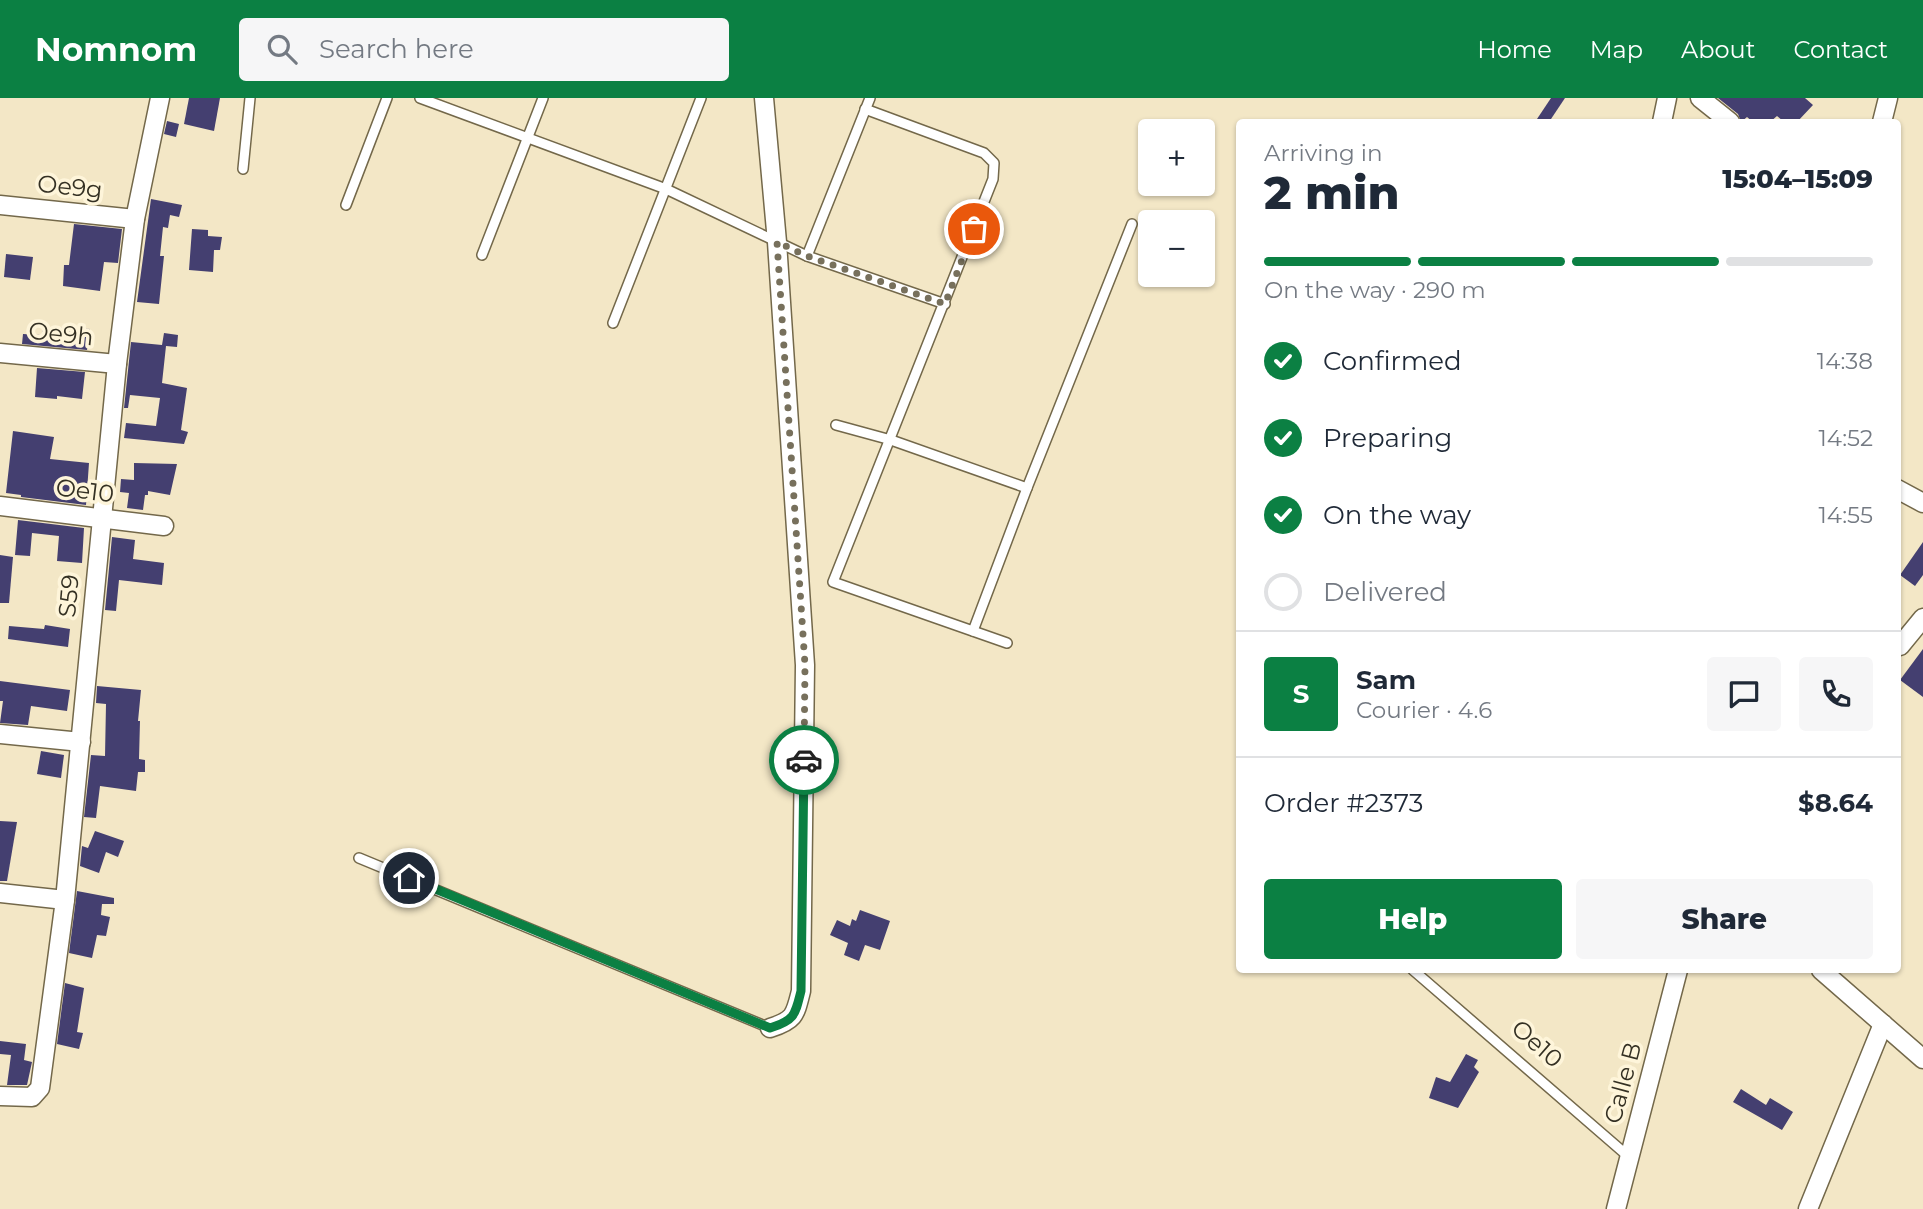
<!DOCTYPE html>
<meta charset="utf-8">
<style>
body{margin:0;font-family:Montserrat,sans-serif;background:#f6f6f7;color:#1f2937;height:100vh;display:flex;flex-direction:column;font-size:26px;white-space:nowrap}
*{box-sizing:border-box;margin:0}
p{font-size:23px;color:#747a83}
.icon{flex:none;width:38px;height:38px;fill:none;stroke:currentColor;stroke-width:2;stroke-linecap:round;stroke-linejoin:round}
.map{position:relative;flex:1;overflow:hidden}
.drawer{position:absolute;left:1236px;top:21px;width:665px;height:854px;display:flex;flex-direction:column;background:#fff;border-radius:7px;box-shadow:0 2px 5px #0004}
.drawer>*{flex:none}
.fabs{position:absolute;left:1138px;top:21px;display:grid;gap:14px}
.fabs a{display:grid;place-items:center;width:77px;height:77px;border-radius:7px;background:#fff;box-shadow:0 2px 5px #0004;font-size:35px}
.pin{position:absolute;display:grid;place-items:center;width:60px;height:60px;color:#fff;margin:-30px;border:4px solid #fff;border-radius:50%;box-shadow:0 2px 7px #0007}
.courier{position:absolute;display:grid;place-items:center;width:70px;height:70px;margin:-35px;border:5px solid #0b8043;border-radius:50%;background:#fff;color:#222;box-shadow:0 2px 9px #0007}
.overview em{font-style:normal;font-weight:800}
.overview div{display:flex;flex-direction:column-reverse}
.overview{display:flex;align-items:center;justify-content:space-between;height:119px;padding:0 28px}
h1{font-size:46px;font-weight:800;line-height:52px}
.bar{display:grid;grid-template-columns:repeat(4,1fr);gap:10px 7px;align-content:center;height:84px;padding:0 28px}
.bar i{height:9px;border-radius:5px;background:#e0e1e3}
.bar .current{background:#0b8043}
.bar p{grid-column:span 4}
.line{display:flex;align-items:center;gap:18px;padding:0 28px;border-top:2px solid #e0e1e3}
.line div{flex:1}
.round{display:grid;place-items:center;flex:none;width:74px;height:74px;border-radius:7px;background:#f6f6f7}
ol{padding:0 28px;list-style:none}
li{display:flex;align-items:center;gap:21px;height:77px}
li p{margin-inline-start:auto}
li .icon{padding:7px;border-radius:50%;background:#0b8043;color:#fff;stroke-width:4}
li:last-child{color:#747a83}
li i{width:38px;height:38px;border:4px solid #e0e1e3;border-radius:50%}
.button{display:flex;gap:14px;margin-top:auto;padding:14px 28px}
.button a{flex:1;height:80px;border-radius:7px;background:#0b8043;color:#fff;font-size:28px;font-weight:800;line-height:80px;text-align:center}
.button a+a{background:#f6f6f7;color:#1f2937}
header{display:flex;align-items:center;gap:42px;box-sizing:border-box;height:98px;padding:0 35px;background:#0b8043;color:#fff}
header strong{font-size:33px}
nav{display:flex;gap:38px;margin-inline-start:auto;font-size:24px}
.search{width:490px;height:63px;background:#f6f6f7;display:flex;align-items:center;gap:18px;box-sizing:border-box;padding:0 24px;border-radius:7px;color:#747a83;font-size:26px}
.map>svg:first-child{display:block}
.building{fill:#443f70}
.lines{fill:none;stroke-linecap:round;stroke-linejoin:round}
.lane-casing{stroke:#73684a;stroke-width:12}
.street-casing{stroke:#73684a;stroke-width:21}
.lane{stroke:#fff;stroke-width:9}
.street{stroke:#fff;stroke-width:18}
.done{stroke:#77705c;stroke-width:7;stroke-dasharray:0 12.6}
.route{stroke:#0b8043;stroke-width:9}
.labels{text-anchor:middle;stroke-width:7;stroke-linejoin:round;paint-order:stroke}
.street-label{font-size:24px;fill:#343023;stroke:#fef5da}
</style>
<header>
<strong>Nomnom</strong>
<div class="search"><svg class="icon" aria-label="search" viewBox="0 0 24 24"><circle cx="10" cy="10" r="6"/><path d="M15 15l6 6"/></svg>Search here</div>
<nav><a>Home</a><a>Map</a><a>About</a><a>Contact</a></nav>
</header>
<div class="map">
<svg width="1923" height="1111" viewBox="0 0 1923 1111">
<rect width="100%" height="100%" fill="#f3e7c6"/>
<g class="building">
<polygon points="189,0 220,0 214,33 184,26"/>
<polygon points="1551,0 1565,0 1549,24 1535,24"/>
<polygon points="1718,0 1805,0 1813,7 1797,24 1784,24 1777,18 1770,24 1753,24 1747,19 1741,24 1738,16"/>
<polygon points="167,23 179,26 176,39 164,36"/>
<polygon points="151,101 182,107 179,119 170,117 168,130 163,129 160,158 164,158 159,206 137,204"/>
<polygon points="74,126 122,131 118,165 104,164 100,193 63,188 64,167 69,167"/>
<polygon points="192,131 208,132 208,138 222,139 220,152 214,152 213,174 189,172"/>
<polygon points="6,156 33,159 30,182 4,179"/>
<polygon points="61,229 90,231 87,252 22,246 23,236 42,237 42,231 61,231"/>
<polygon points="164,235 178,237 177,249 166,248 162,285 187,290 181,332 188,334 184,346 124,340 126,325 156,328 160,300 130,297 128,310 124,310 131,244 162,247"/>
<polygon points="37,270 85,274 82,301 57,298 57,301 35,299"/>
<polygon points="13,333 54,339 50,361 89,365 86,407 21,399 21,397 6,395"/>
<polygon points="134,365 177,366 170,397 148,393 148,397 145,397 143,412 127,410 129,395 120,394 121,381 134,382"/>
<polygon points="18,422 84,430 82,465 57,463 59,438 32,435 30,458 15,457"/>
<polygon points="112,439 135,442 133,461 164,465 162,487 119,482 116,513 105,512"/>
<polygon points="1923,444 1923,477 1915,488 1900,477"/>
<polygon points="0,457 13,459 9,505 0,505"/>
<polygon points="45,527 70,531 68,549 8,541 9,528 44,531"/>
<polygon points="1923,551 1923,599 1900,582"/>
<polygon points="0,583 70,592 67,613 31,608 28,627 0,625 3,603 0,603"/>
<polygon points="97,588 141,592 138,623 140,623 139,661 145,662 145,674 138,674 136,693 100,688 96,720 84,719 91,657 105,658 106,606 96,605"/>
<polygon points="41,653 64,657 61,680 37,676"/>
<polygon points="0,723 17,724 7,783 0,783"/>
<polygon points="95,733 124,743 118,759 106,754 99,775 80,768 82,748 88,750"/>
<polygon points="77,793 114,800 114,806 102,806 101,817 110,819 106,838 97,837 92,860 69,855"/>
<polygon points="860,812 890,823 880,852 865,847 859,863 844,857 848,845 830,837 837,822 850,828 852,821 856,823"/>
<polygon points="65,885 84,890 77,934 83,935 79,951 57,946"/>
<polygon points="0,943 26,946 24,962 32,964 27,987 7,987 11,957 0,956"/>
<polygon points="1466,956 1478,962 1474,969 1479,974 1458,1010 1429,1000 1436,979 1450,984"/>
<polygon points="1741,991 1766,1007 1770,1000 1793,1014 1782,1032 1733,1004"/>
</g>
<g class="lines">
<defs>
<g id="lane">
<polyline points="420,0 666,91 807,158 945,206"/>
<polyline points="865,11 984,55 994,65 993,81 833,484 1007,545"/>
<polyline points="243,71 250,0"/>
<polyline points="346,107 387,0"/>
<polyline points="482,157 543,0"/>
<polyline points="807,158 870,0"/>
<polyline points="613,225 701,0"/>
<polyline points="836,327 891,342 1027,390"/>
<polyline points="973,533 1027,390 1132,126"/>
<polyline points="359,760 770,930"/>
<polyline points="1413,872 1629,1059"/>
</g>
<g id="street">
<path d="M764 0 777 144 805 567 801 893C795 917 795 922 770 930"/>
<polyline points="1700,0 1730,24"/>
<polyline points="1662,24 1667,0"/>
<polyline points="1882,24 1888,0"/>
<polyline points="0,107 135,121"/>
<polyline points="0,255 117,266"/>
<polyline points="1897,391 1923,405"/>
<polyline points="0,408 164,428"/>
<polyline points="1900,548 1923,520"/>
<polyline points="0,636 81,644"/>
<polyline points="0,795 65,802"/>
<polyline points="1821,872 1923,961"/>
<polyline points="0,998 32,999 40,990 65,802 117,266 135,121 160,0"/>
<polyline points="1616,1111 1678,872"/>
<polyline points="1808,1111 1883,926"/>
</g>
</defs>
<use href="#lane" class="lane-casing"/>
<use href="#street" class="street-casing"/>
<use href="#lane" class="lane"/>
<use href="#street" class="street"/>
</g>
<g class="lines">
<polyline class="done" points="804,662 805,567 777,144 807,158 945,206 974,131"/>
<path class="route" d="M409 780 770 930C795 922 795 917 801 893L804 662"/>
</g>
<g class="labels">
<g class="street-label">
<text transform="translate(70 89) rotate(6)" y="8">Oe9g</text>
<text transform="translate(61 236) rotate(6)" y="8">Oe9h</text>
<text transform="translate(85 393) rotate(7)" y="8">Oe10</text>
<text transform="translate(69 498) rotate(-85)" y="8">S59</text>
<text transform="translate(1537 946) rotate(41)" y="8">Oe10</text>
<text transform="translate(1623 985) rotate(-75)" y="8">Calle B</text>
</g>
</g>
</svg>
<div class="fabs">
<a>+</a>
<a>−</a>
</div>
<div class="pin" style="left:974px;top:131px;background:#ea580c"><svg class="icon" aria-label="bag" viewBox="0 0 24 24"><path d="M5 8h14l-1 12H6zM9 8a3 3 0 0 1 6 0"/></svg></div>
<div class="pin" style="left:409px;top:780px;background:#1f2937"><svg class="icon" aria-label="home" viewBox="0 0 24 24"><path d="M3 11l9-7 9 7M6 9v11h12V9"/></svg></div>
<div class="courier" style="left:804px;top:662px"><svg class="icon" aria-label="car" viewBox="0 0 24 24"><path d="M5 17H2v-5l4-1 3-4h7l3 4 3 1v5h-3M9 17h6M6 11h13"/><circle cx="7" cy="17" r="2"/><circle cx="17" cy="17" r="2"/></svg></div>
<section class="drawer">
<div class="overview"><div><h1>2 min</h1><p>Arriving in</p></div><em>15:04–15:09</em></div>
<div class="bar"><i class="current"></i><i class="current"></i><i class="current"></i><i></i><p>On the way · 290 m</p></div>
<ol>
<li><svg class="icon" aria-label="check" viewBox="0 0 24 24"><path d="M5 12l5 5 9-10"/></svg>Confirmed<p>14:38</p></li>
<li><svg class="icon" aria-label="check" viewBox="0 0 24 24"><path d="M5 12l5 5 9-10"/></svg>Preparing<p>14:52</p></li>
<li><svg class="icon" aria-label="check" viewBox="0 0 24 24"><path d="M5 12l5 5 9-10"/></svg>On the way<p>14:55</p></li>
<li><i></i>Delivered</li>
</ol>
<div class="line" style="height:126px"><b class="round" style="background:#0b8043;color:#fff">S</b><div><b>Sam</b><p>Courier · 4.6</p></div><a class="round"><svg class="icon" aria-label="chat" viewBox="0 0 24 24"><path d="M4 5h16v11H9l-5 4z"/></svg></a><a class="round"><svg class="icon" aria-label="phone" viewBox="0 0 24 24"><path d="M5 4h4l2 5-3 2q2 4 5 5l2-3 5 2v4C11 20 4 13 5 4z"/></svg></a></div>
<div class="line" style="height:91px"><div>Order #2373</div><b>$8.64</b></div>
<div class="button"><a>Help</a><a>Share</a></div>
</section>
</div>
